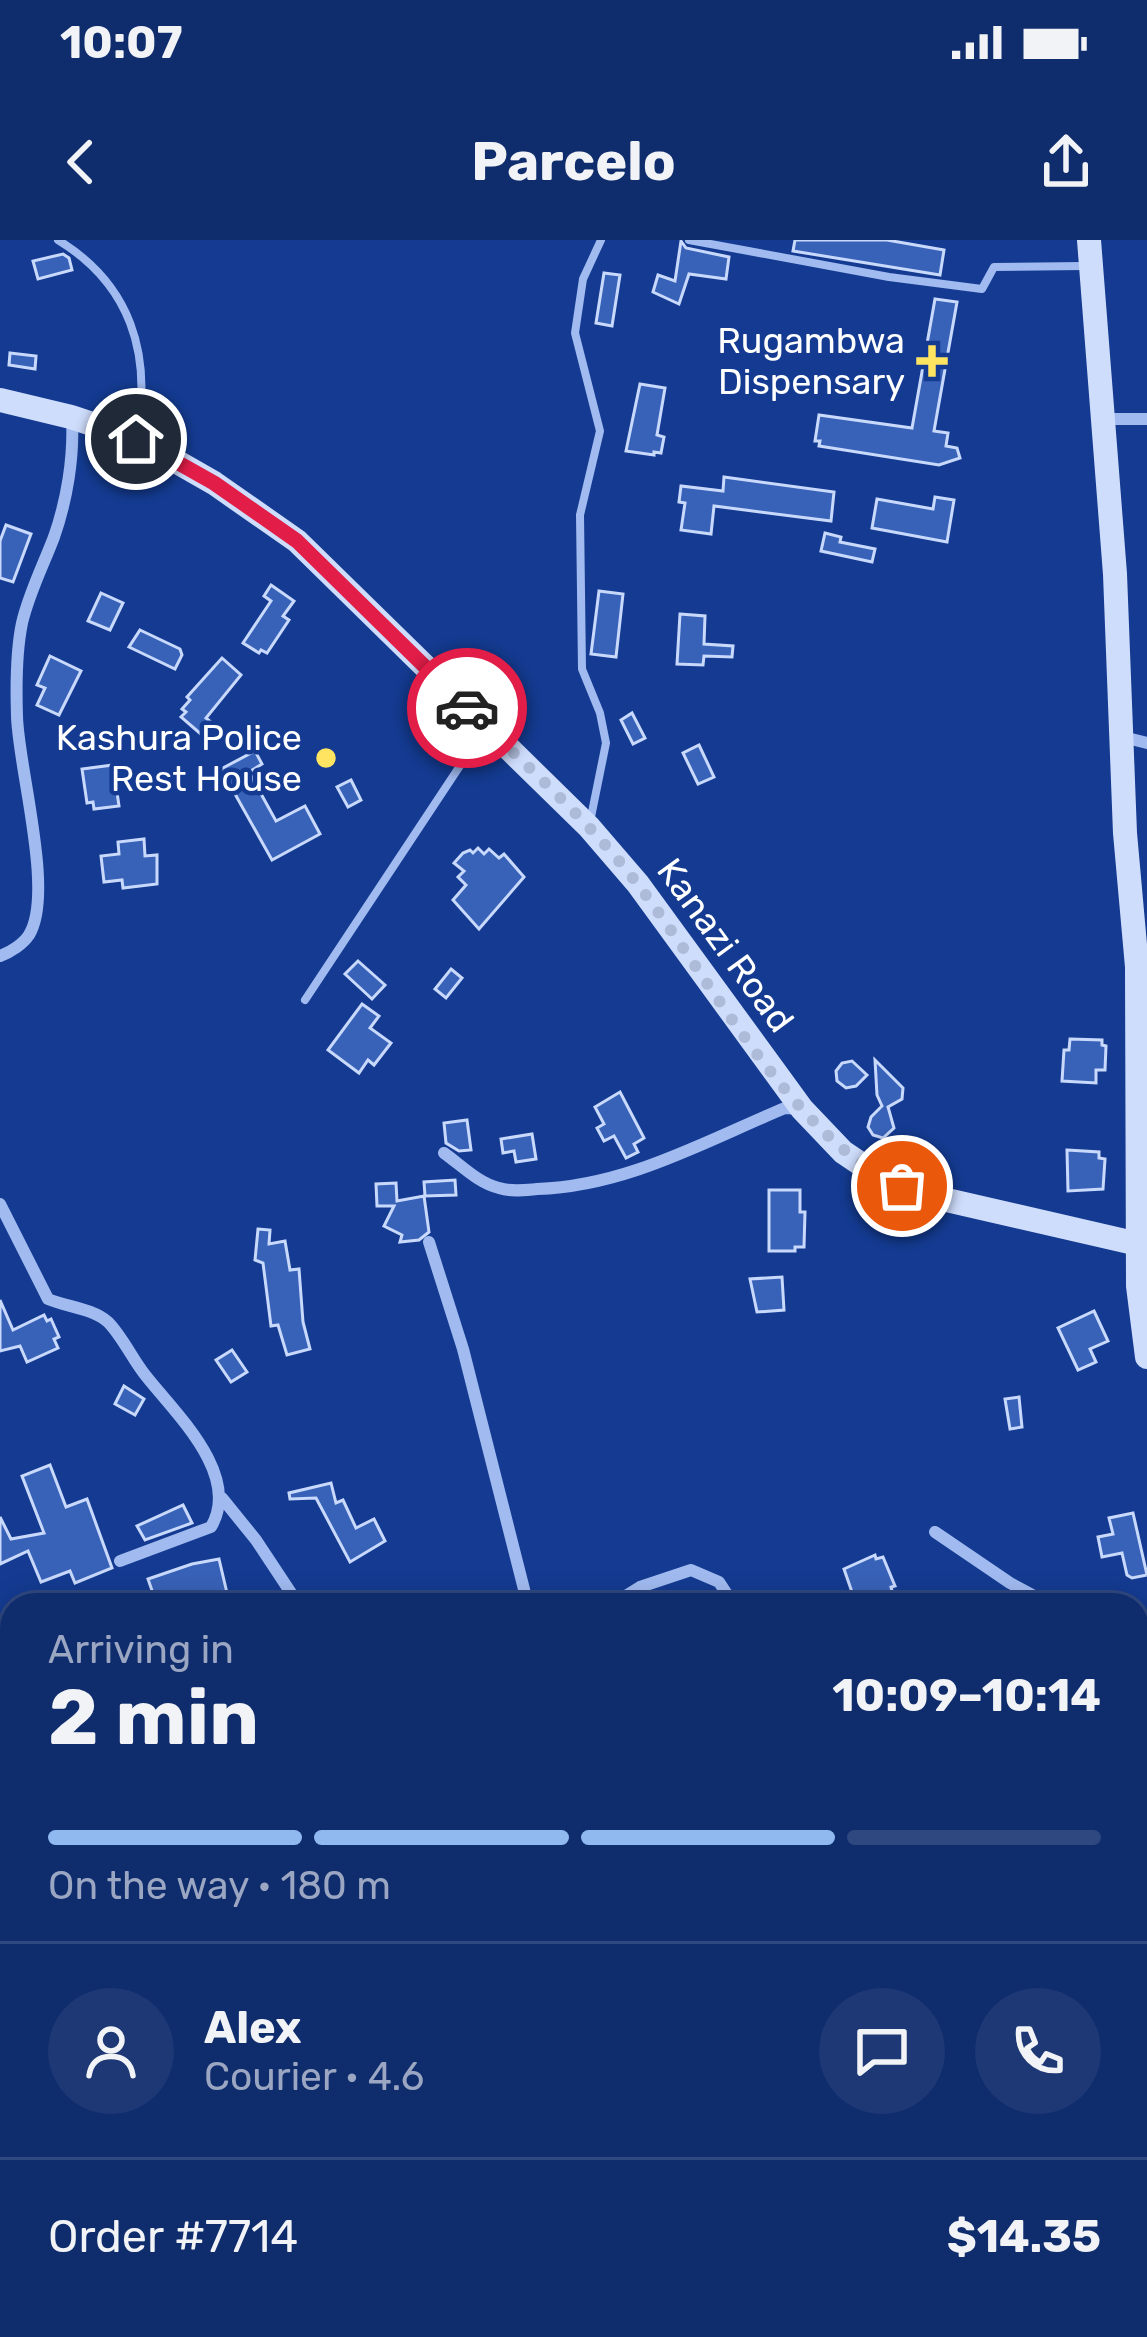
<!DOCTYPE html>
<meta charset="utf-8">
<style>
body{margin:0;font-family:Rubik,sans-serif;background:#1d3875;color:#f1f3f6;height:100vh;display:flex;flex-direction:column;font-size:45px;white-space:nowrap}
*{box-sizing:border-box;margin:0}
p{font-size:39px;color:#9ba7c2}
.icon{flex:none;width:66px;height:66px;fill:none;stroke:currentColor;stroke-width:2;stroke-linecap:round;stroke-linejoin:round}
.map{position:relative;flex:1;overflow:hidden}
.details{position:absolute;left:0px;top:1353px;width:1149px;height:744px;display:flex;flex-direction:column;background:#0f2c6d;border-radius:36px 36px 0 0;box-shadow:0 6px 30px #0003,0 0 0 3px #2f4880}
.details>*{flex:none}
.pin{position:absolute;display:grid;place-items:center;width:102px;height:102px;color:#fff;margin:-51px;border:6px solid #fff;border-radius:50%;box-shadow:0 3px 12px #0007}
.courier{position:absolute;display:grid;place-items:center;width:120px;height:120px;margin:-60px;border:9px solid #e11d48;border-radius:50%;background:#fff;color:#222;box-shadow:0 3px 15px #0007}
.headline em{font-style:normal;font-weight:700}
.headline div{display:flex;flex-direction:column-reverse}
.headline{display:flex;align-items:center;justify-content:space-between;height:204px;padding:0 48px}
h1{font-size:78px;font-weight:700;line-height:90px}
.bar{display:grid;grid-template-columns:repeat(4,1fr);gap:18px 12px;align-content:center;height:144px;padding:0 48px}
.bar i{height:15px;border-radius:9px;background:#2f4880}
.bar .active{background:#90b9f0}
.bar p{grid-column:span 4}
.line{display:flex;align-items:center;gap:30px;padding:0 48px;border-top:3px solid #2f4880}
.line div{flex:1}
.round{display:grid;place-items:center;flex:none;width:126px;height:126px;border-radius:63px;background:#1d3875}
.status{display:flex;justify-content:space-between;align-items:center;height:84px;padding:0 60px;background:#0f2c6d;direction:ltr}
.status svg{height:33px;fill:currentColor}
header{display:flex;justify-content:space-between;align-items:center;height:156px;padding:0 48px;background:#0f2c6d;font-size:54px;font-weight:700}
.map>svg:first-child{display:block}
.building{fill:#3862b8;stroke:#c8d9fc;stroke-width:3}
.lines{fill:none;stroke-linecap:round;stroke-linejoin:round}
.lane{stroke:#a1bbf1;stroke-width:8}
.street{stroke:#a1bbf1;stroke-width:12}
.secondary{stroke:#cfddfc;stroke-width:24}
.done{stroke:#adbad8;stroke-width:12;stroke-dasharray:0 21.6}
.route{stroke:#e11d48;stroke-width:15}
.poi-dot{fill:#ffe461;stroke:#143b91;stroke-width:4.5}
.labels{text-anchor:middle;stroke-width:9;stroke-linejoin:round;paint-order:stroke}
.poi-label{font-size:36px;fill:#fff;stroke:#143b91;text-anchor:end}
.street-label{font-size:36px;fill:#fff;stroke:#143b91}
</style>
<div class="status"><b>10:07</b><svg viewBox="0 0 49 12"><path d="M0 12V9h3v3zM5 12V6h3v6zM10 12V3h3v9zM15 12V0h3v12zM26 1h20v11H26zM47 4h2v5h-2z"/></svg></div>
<header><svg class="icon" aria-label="back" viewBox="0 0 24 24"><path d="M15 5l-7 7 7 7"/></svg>Parcelo<svg class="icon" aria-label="share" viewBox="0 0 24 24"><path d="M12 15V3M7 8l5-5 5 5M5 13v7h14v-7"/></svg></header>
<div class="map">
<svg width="1147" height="2097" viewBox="0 0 1147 2097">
<rect width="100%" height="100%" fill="#143b91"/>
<g class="building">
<polygon points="795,0 887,0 944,10 940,35 793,11"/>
<polygon points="681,1 686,8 729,17 726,39 689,34 679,64 653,52 658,35 675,41"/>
<polygon points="63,14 69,18 72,30 38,39 33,21"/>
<polygon points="604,33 620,35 612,86 596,83"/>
<polygon points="935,59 957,62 934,191 948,193 946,206 957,208 960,218 939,225 819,206 820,201 815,201 819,175 912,188"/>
<polygon points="10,113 36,116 35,129 9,125"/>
<polygon points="640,144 665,148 657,195 664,197 661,213 654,212 654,215 626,211"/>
<polygon points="724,237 834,252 831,281 714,266 711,294 681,290 685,263 679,262 681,246 723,251"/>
<polygon points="935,257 954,260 947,302 872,288 877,259 933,269"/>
<polygon points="6,285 31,294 13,342 0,338 0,301"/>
<polygon points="825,293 841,297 840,302 875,309 872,322 821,311"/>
<polygon points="271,345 294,361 283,376 289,380 267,413 261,410 259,413 243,403 271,361 264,356"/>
<polygon points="599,351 623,354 616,417 591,414"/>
<polygon points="101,353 123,363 110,390 88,381"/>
<polygon points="680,374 705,376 704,404 733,406 732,417 704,416 703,425 677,424"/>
<polygon points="140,390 180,409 182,415 175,429 129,407"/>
<polygon points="50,416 81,431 59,475 37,465 45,448 37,445"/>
<polygon points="222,418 241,435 206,478 212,483 202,495 181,477 186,472 182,469 190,460 187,457"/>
<polygon points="632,473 645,498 633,504 621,480"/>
<polygon points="699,505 714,537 698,544 683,513"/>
<polygon points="255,511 262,524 249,532 276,581 305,566 320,594 272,620 221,529"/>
<polygon points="113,525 119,566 94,569 93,562 87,563 82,529"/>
<polygon points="351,540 361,560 348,567 337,547"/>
<polygon points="144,599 145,616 157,615 157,644 123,648 122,640 104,642 101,616 119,614 118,602"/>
<polygon points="478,608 484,614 489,609 499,618 504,614 524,637 479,689 453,660 466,645 458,637 464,631 454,623 463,613 470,610 473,613"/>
<polygon points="358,721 385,745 372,759 345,734"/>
<polygon points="451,729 462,738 446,758 435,749"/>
<polygon points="362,764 379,776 370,788 391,803 374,825 368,820 359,833 328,810"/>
<polygon points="1070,799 1102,800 1102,805 1106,806 1105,830 1096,830 1096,843 1062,841 1064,810 1069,810"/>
<polygon points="875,820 903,848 902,859 888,867 894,888 883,898 873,895 868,887 871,877 882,866 877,855"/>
<polygon points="852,821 867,835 856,846 846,848 837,841 836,831 842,823"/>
<polygon points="620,852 644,898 634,904 638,912 626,918 614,896 604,901 597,888 604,884 595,867"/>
<polygon points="467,880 471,910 459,911 446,903 444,883"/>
<polygon points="532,894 536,919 516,922 514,911 503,913 501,899"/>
<polygon points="1067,910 1099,912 1099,918 1105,919 1103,949 1068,951"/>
<polygon points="455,940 456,955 425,956 424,942"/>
<polygon points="396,943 397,961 424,956 429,992 419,1000 400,1002 402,995 384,986 394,966 377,966 376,944"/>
<polygon points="769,950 800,950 800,972 805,972 804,1007 795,1007 795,1011 769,1011"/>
<polygon points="258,989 270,990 269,1004 285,1001 290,1030 299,1029 303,1082 310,1109 287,1115 278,1085 271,1086 263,1023 255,1020"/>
<polygon points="782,1037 784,1070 757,1072 750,1039"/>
<polygon points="0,1060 13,1090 44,1075 47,1081 51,1079 59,1097 54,1099 58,1108 27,1122 20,1106 0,1111"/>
<polygon points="1094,1071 1108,1101 1090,1109 1096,1122 1078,1130 1058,1088"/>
<polygon points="232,1110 247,1132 231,1142 216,1120"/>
<polygon points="124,1146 144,1159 135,1175 115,1164"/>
<polygon points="1019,1157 1022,1187 1010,1189 1005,1159"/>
<polygon points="50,1225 66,1267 87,1259 112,1328 75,1343 70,1331 41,1342 28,1311 0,1324 0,1277 11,1299 44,1293 22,1236"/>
<polygon points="331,1243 336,1263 343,1260 356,1288 374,1279 385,1301 350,1322 316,1258 290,1259 289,1253"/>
<polygon points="183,1265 192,1283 145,1300 137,1286"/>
<polygon points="1133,1273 1147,1335 1132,1338 1127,1335 1122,1313 1102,1317 1098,1297 1113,1294 1109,1278"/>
<polygon points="875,1315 876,1319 883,1317 895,1346 891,1347 893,1354 867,1363 864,1353 852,1352 844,1329"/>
<polygon points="219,1319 227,1353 198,1359 199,1365 157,1365 148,1339 192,1324"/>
</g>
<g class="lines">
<g class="lane">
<path d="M58 0C130 44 152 113 137 194"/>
<polyline points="689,0 889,37 982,49 994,27 1084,26"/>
<polyline points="590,582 606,503 600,473 582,429 580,275 600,191 575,93 583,39 601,0"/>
<polyline points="305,760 483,491"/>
</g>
<g class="street">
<polyline points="1103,179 1147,179"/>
<polyline points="1123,497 1147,503"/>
<path d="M0 716C11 712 23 704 29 695 55 653 18 527 17 476 16 446 16 412 22 383 29 353 43 326 54 297 67 260 74 217 72 179"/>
<path d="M444 913C461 925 478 943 499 948 511 952 525 950 537 949 627 946 703 902 785 868L800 869"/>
<path d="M0 964 48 1059C67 1067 92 1068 108 1082 122 1096 133 1120 146 1136 175 1173 242 1235 211 1287L120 1321"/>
<polyline points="429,1002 463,1109 528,1365"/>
<polyline points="222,1258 256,1300 299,1365"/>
<polyline points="935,1292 1010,1343 1051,1365"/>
<polyline points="611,1365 640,1347 691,1330 719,1342 734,1365"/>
<polyline points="1137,1398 1147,1399"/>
<polyline points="1137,1950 1147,1950"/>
<polyline points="700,2085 706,2097"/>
<polyline points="361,2097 371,2085"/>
</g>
<g class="secondary">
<polyline points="1089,0 1115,334 1125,593 1137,727 1138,1046 1147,1117"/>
<polyline points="0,160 71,177 137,199 214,243 297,301 589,587 638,644 802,869 843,912 880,937 925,955 1147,1006"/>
</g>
</g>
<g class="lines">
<path class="done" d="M467 468C526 526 589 580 639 646 709 737 796 903 902 946"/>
<polyline class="route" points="136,199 214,243 297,301 467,468"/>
</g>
<g class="poi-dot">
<path d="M926 103h12v12h12v12h-12v12h-12v-12h-12v-12h12z"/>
<circle cx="326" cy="518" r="12"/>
</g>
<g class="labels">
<g class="poi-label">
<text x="905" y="113">Rugambwa<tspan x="905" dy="41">Dispensary</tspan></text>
<text x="302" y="510">Kashura Police<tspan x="302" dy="41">Rest House</tspan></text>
</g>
<g class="street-label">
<text transform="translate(726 705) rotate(54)" y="13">Kanazi Road</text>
</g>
</g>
</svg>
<div class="pin" style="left:902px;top:946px;background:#ea580c"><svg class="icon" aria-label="bag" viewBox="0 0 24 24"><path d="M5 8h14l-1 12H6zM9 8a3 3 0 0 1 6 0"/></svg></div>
<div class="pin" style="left:136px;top:199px;background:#1f2937"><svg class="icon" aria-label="home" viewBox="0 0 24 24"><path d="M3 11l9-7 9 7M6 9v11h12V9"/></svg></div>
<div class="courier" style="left:467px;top:468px"><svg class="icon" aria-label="car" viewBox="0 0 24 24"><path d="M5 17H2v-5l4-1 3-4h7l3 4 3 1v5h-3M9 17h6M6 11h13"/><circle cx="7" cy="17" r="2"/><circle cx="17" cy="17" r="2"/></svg></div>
<section class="details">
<div class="headline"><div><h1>2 min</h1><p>Arriving in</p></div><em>10:09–10:14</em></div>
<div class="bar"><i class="active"></i><i class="active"></i><i class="active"></i><i></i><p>On the way · 180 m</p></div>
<div class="line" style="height:216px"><a class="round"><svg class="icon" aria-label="person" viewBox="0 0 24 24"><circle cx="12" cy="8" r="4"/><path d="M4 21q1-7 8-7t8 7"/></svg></a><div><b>Alex</b><p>Courier · 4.6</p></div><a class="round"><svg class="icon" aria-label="chat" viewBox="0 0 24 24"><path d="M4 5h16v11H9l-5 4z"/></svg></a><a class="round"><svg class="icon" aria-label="phone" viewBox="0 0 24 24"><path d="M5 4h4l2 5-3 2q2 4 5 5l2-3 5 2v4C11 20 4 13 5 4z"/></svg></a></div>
<div class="line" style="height:156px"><div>Order #7714</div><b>$14.35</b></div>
</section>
</div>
